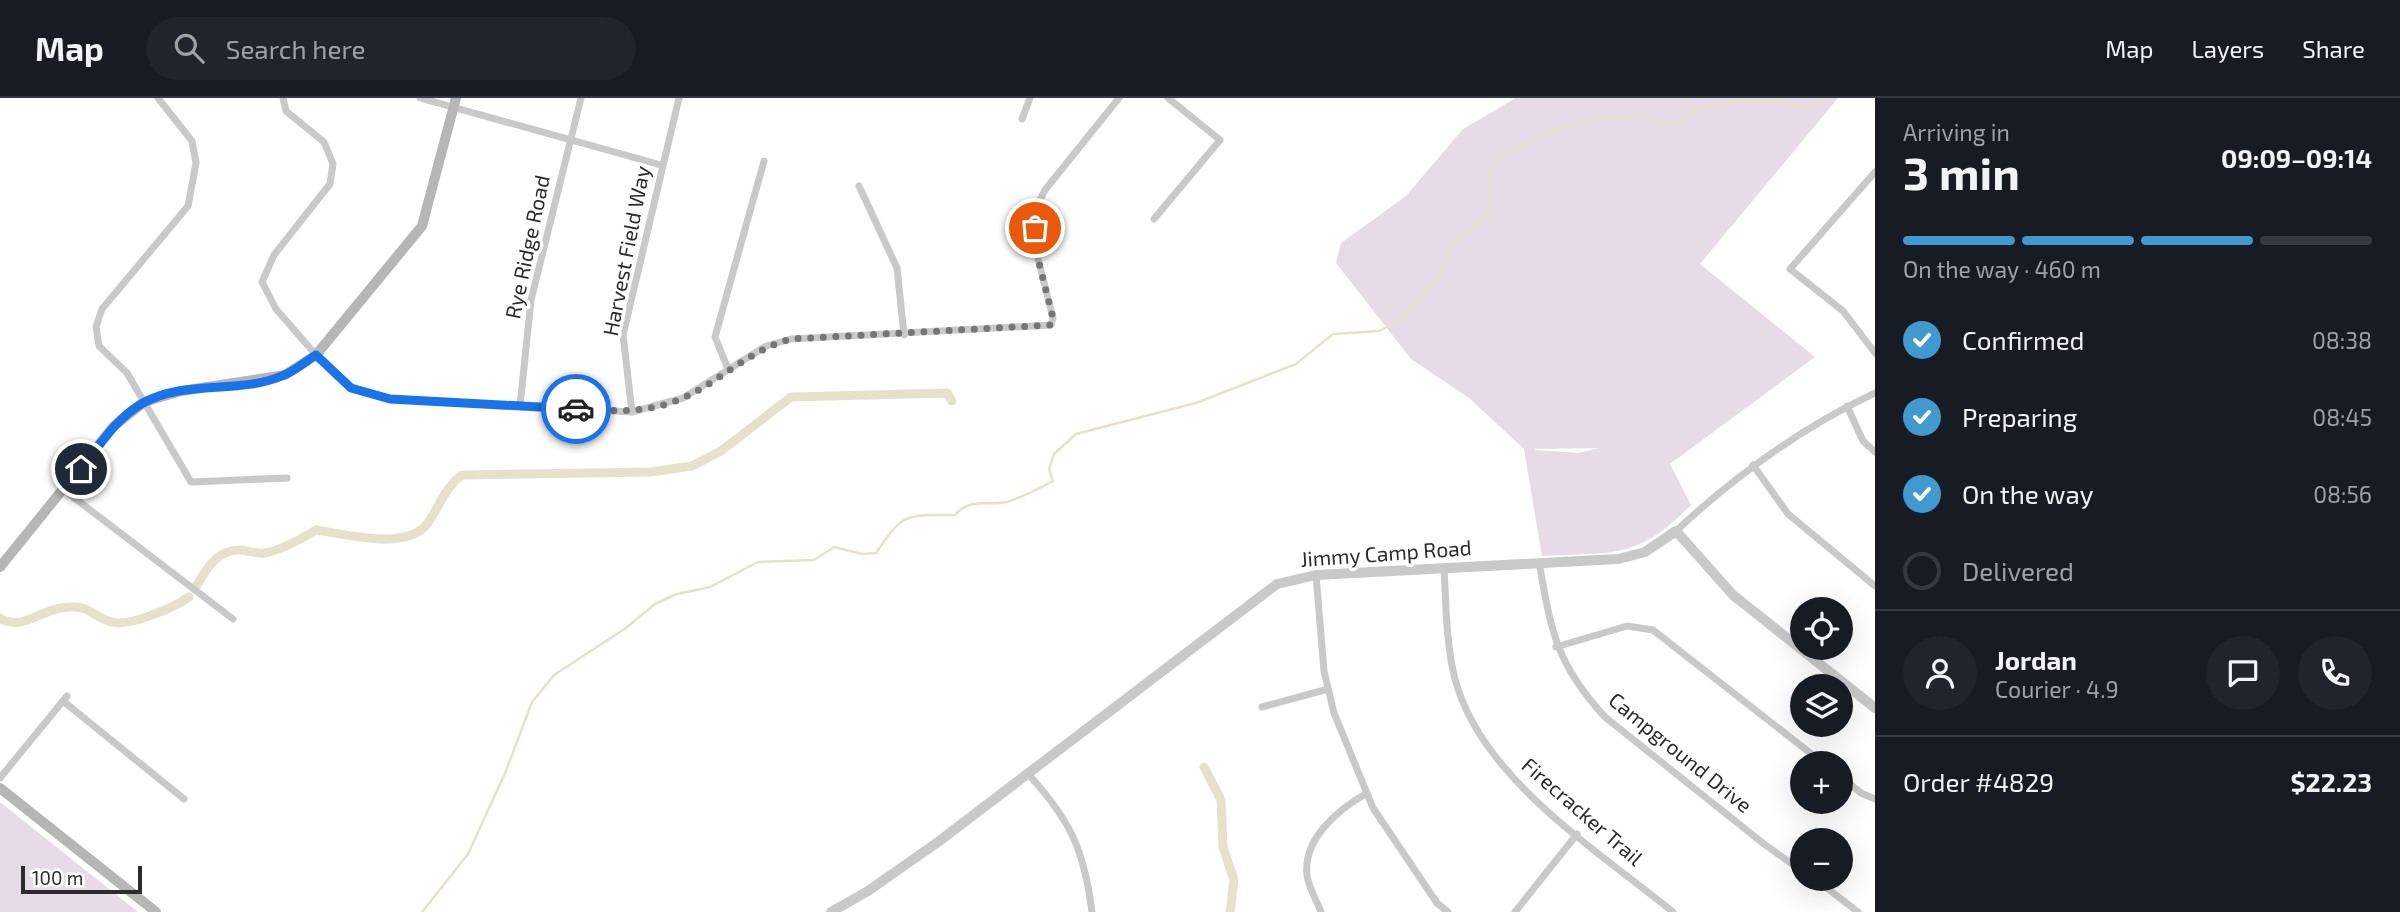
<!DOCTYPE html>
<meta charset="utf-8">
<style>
body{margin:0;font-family:"Exo 2",sans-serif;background:#20242c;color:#f1f3f6;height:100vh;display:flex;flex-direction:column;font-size:26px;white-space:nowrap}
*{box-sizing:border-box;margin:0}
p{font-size:23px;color:#9ea1a6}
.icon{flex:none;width:38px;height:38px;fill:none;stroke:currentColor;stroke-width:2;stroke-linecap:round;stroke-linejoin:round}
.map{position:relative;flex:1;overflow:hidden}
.side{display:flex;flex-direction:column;background:#171b24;width:525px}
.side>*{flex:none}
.buttons{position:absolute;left:1790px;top:499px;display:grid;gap:14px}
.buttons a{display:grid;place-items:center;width:63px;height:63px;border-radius:50%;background:#171b24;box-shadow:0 7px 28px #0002;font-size:35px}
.scale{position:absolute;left:21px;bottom:18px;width:121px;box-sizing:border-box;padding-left:7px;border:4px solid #2c2c2c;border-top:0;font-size:19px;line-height:24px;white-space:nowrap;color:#2c2c2c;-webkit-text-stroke:5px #fff;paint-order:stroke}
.pin{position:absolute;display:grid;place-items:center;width:60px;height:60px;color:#fff;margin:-30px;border:4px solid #fff;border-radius:50%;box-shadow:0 2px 7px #0007}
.courier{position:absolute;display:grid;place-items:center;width:70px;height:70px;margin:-35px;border:5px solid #1a73e8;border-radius:50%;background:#fff;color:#222;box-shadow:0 2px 9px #0007}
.head em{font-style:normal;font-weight:700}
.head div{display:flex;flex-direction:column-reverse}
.head{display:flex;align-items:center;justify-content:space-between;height:119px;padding:0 28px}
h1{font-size:46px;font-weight:700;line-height:52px}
.bar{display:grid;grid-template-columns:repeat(4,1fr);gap:10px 7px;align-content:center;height:84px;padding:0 28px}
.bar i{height:9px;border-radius:5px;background:#363941}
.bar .selected{background:#4299cf}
.bar p{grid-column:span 4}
.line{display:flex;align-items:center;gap:18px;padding:0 28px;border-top:2px solid #363941}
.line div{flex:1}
.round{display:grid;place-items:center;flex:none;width:74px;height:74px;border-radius:37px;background:#20242c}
ol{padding:0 28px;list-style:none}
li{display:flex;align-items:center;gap:21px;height:77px}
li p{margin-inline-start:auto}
li .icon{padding:7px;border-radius:50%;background:#4299cf;color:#fff;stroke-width:4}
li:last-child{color:#9ea1a6}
li i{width:38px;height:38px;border:4px solid #363941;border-radius:50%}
header{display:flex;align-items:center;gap:42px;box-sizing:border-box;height:98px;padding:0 35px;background:#171b24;border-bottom:2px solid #363941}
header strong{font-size:33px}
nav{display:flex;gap:38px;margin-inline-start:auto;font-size:24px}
.search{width:490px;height:63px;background:#20242c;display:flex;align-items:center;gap:18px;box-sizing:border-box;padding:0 24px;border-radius:38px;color:#9ea1a6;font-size:26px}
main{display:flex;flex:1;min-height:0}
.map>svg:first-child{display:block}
.green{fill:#e7dbe8;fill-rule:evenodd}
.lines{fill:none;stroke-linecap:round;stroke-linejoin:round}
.stream{stroke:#e6e2c9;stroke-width:2.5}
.canal{stroke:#e6e2c9;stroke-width:9}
.minor{stroke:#c9c9c9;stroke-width:7}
.tertiary{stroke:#c9c9c9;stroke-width:10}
.secondary{stroke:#b6b6b6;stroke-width:10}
.done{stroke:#767676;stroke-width:7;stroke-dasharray:0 12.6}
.route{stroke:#1a73e8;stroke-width:9}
.labels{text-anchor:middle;stroke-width:7;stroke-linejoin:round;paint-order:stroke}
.street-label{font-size:21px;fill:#2c2c2c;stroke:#fff}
</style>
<header>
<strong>Map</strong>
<div class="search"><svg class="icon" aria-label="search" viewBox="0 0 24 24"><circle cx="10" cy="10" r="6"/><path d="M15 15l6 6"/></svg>Search here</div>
<nav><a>Map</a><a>Layers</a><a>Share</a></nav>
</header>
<main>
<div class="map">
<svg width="1875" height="814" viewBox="0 0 1875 814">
<rect width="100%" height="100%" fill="#fff"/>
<g class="green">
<path d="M1516 0H1838L1700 166 1815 259 1670 366 1691 407C1637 462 1614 454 1542 458L1524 351 1469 300 1411 261 1336 165 1341 145 1406 98 1463 31ZM1599 350 1579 355 1535 352V351Z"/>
<polygon points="0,704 138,814 0,814"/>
</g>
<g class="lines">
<path class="stream" d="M422 814 468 756 506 673 532 604 554 577 626 530 655 506 677 496 710 489 758 464 814 462 834 449 862 456 876 455C906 411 906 418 955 417 970 399 988 408 1007 404 1023 399 1038 391 1053 383L1049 371 1054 356 1076 336 1196 305 1296 266 1333 236 1379 233 1401 221 1437 181 1453 146 1487 117 1492 93 1489 76 1501 57 1546 35 1600 20 1623 21 1640 15 1660 27 1677 26 1699 11 1742 2 1765 5 1781 2 1803 11 1828 0"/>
<g class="canal">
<path d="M197 487C208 468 218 451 242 452 249 453 258 456 265 455 282 452 301 441 316 432 343 436 407 453 427 426 439 410 445 389 462 377L651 374 692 368 721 353 791 299 947 295 952 303"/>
<path d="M0 520C20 534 42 512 61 510 92 505 91 519 112 524 130 529 175 509 189 499"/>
<polyline points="1204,669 1221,702 1223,749 1234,782 1230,814"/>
</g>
<g class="minor">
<polyline points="158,0 192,43 196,65 188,108 102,211 96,229 99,248 127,275 191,384 287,380"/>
<polyline points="283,0 286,13 324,44 333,66 330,86 274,157 262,184 276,211 316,257 351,290 390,301 632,314 683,300 766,248 791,241 1051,227 1053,220 1035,149 1036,110 1045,92 1119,0"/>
<polyline points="420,0 661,67"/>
<polyline points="1022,21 1030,0"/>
<polyline points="1875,74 1790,171 1843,213 1875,255"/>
<polyline points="859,88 897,170 904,237"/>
<polyline points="1154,121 1220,42 1168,0"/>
<polyline points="728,271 715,239 764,63"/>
<polyline points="520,308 531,202 581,0"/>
<polyline points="1847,308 1863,343 1875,354"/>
<polyline points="632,314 623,237 679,0"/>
<polyline points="1753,367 1788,416 1875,488"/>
<polyline points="64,392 233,521"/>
<path d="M1676 433C1736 377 1801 330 1875 295"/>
<path d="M1539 464C1551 533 1556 566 1605 619L1764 746 1802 773"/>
<path d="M1444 470C1446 506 1446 546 1455 581 1481 680 1597 752 1673 814"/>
<polyline points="1316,477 1324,573 1334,615 1373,710 1437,805 1448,814"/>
<polyline points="1556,549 1627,528 1653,532 1823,665"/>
<polyline points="63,603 184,701"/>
<polyline points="1262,609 1328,591"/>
<path d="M1029 677C1071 723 1084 752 1092 814"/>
<polyline points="1841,679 1861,695 1875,701"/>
<polyline points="0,680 67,598"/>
<polyline points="1814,780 1858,814"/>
<path d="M1321 814C1317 803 1308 789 1307 777 1303 740 1339 711 1367 695"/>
<polyline points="1515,814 1577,736"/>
</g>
<polyline class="tertiary" points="831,814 868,793 938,744 1277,486 1316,477 1618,461 1645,454 1676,433 1733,497 1875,610"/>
<g class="secondary">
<polyline points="0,469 114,328 144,304 181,293 285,277 316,257 422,128 456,0"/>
<polyline points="0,690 156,814"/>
</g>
</g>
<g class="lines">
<path class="done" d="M576 311C613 313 648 316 683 300 721 283 749 252 791 241L1051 227 1053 220 1035 149V130"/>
<path class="route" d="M81 371C99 348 116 320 143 305 186 281 240 297 284 277 295 273 306 263 316 257L351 290 390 301 576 311"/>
</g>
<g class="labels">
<g class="street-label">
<text transform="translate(528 149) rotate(-78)" y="7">Rye Ridge Road</text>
<text transform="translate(627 153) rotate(-79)" y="7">Harvest Field Way</text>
<text transform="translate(1386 456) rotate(-4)" y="7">Jimmy Camp Road</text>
<text transform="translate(1680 655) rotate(39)" y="7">Campground Drive</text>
<text transform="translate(1582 714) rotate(41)" y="7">Firecracker Trail</text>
</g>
</g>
</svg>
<div class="buttons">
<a><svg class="icon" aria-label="locate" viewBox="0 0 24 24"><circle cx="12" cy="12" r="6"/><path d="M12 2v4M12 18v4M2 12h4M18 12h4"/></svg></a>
<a><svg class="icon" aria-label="layers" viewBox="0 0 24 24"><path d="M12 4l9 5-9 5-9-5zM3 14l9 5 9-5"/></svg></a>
<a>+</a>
<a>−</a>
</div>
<div class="scale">100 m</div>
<div class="pin" style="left:1035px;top:130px;background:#ea580c"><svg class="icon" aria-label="bag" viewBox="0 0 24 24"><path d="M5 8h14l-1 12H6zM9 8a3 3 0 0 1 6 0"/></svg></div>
<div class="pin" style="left:81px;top:371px;background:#1f2937"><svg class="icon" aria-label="home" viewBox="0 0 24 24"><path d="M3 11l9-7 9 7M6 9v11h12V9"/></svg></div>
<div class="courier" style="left:576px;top:311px"><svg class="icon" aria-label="car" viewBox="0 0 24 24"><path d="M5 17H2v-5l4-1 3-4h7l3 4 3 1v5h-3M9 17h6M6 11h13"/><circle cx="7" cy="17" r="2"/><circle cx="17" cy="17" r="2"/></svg></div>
</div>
<section class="side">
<div class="head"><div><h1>3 min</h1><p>Arriving in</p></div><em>09:09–09:14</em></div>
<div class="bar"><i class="selected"></i><i class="selected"></i><i class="selected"></i><i></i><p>On the way · 460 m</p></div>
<ol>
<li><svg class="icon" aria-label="check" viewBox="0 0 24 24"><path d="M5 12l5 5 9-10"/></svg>Confirmed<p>08:38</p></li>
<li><svg class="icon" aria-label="check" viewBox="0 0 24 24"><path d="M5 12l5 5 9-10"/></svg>Preparing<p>08:45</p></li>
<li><svg class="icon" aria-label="check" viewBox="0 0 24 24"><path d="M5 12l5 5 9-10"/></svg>On the way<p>08:56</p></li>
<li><i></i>Delivered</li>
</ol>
<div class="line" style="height:126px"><a class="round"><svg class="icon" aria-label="person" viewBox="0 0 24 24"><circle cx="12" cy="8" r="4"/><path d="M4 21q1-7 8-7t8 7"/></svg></a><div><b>Jordan</b><p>Courier · 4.9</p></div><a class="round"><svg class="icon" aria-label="chat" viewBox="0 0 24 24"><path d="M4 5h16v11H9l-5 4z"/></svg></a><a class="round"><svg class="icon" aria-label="phone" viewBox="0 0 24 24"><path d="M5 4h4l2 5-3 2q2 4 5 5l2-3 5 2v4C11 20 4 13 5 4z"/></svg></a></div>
<div class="line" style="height:91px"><div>Order #4829</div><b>$22.23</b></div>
</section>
</main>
